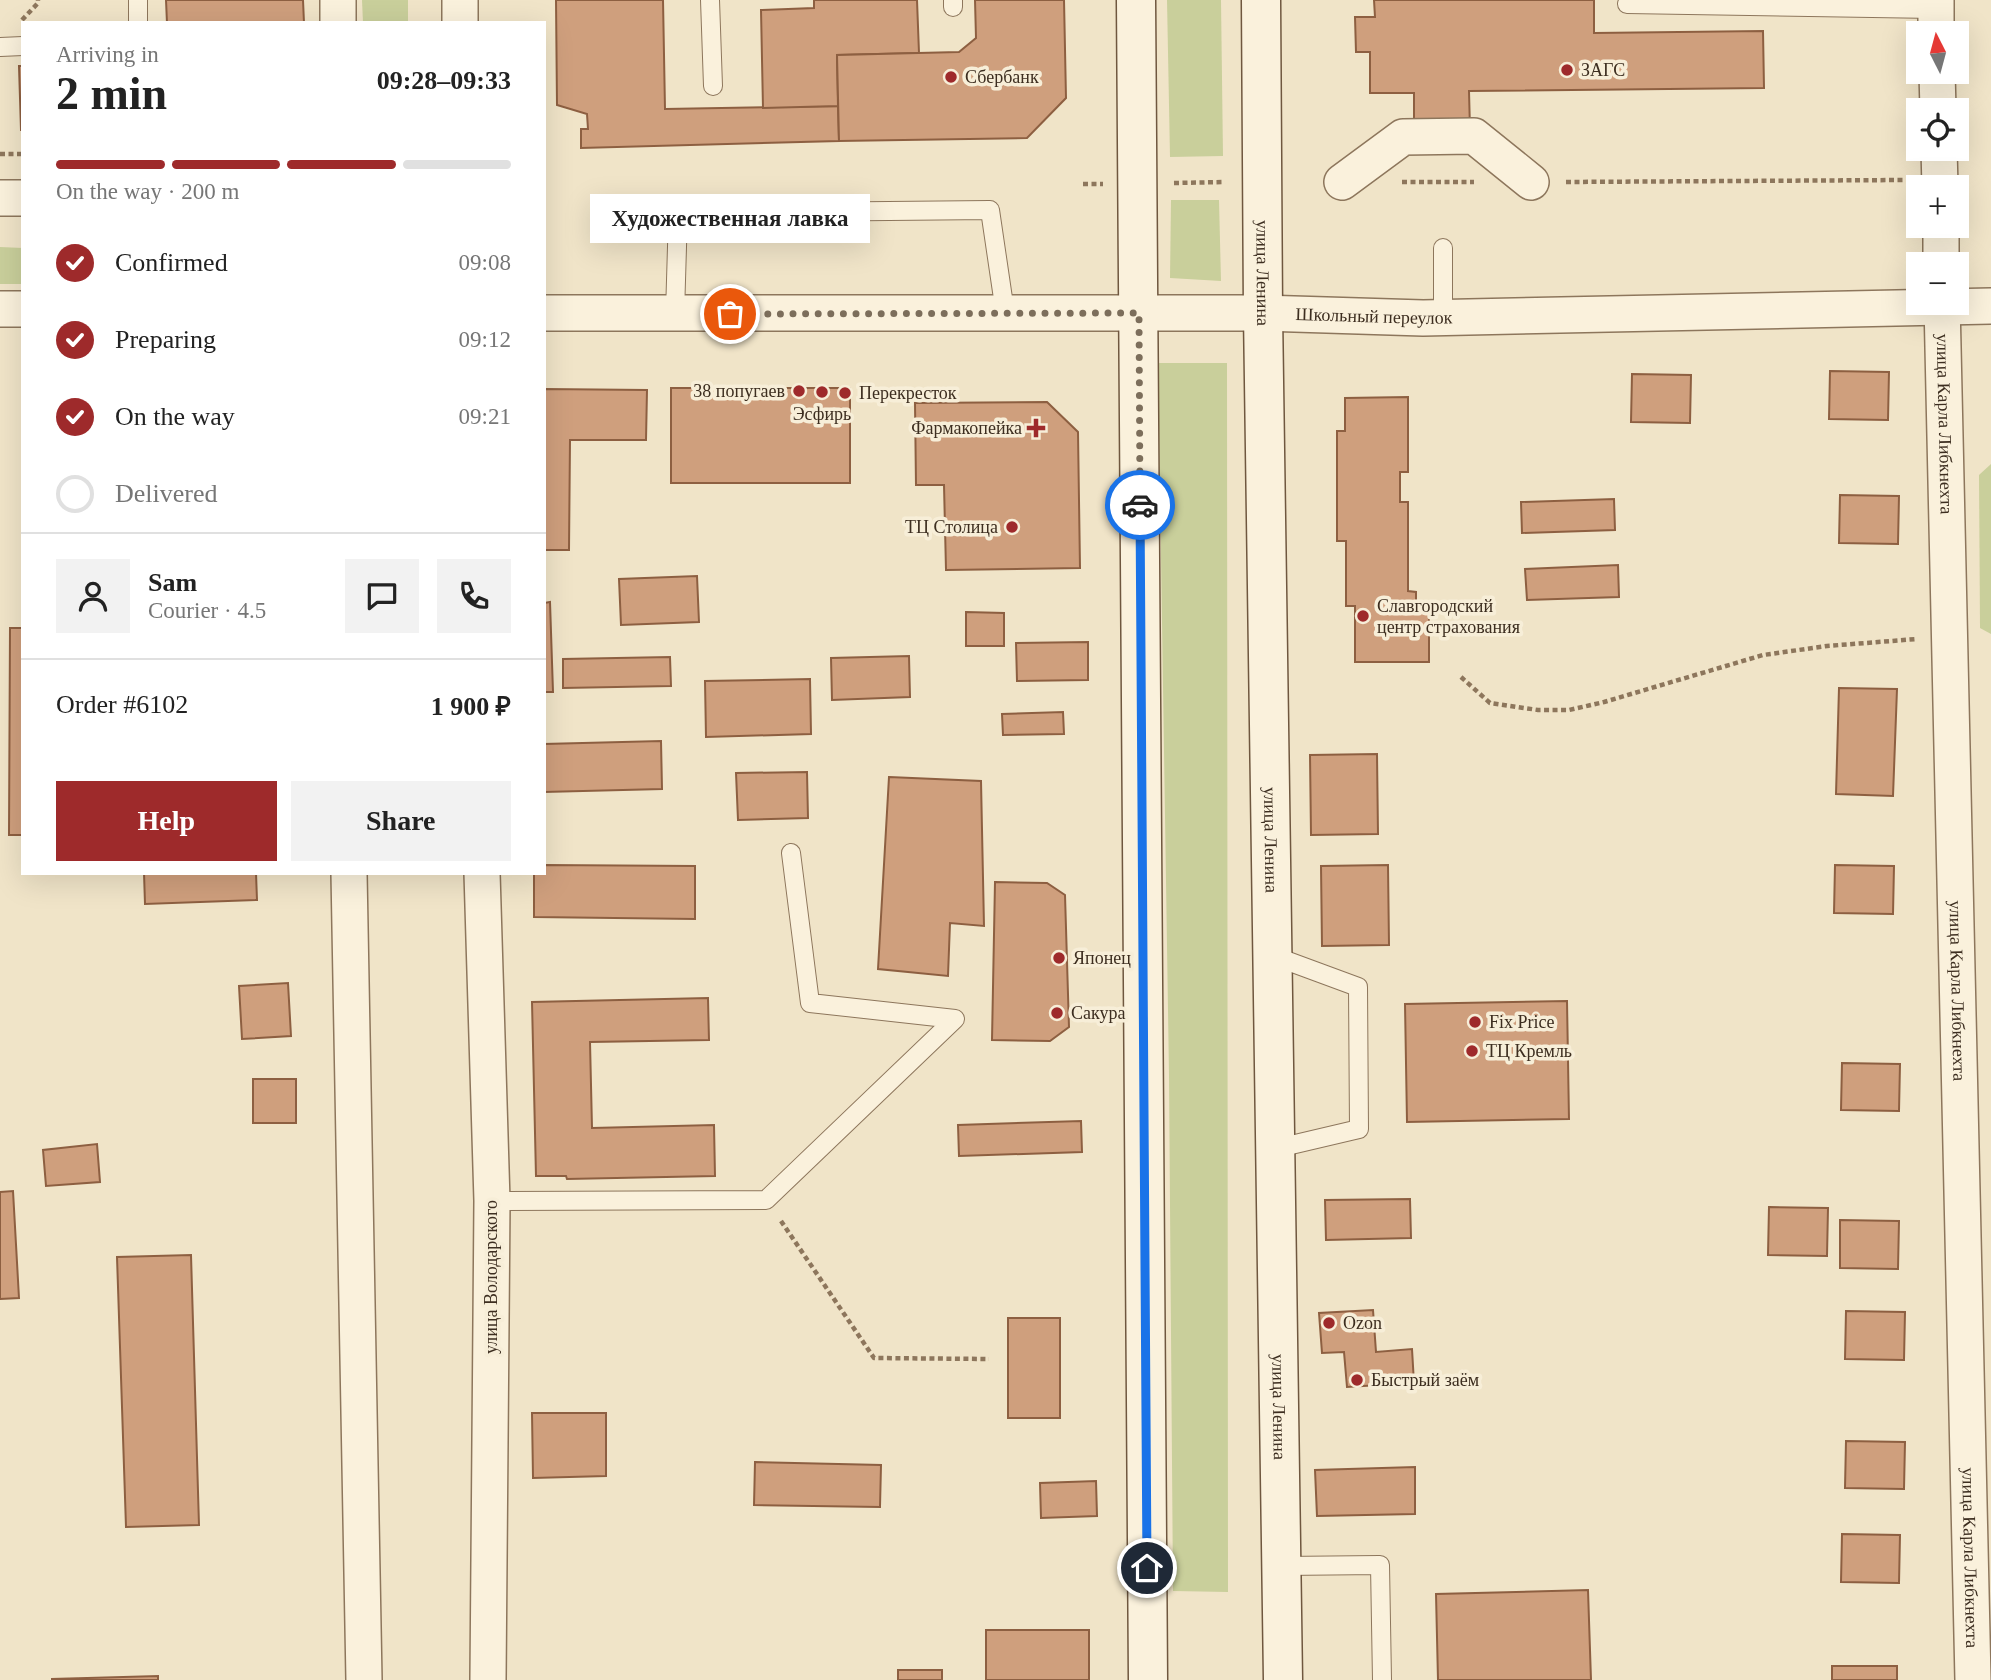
<!DOCTYPE html>
<meta charset="utf-8">
<style>
body{margin:0;font-family:Georgia,serif;background:#f2f2f2;color:#222;height:100vh;display:flex;flex-direction:column;font-size:26px;white-space:nowrap}
*{box-sizing:border-box;margin:0}
p{font-size:23px;color:#767676}
.icon{flex:none;width:38px;height:38px;fill:none;stroke:currentColor;stroke-width:2;stroke-linecap:round;stroke-linejoin:round}
.map{position:relative;flex:1;overflow:hidden}
.drawer{position:absolute;left:21px;top:21px;width:525px;height:854px;display:flex;flex-direction:column;background:#fff;border-radius:0px;box-shadow:0 7px 28px #0002}
.drawer>*{flex:none}
.needle{width:46px;rotate:354deg}
.controls{position:absolute;left:1906px;top:21px;display:grid;gap:14px}
.controls a{display:grid;place-items:center;width:63px;height:63px;border-radius:0px;background:#fff;box-shadow:0 7px 28px #0002;font-size:35px}
.pin{position:absolute;display:grid;place-items:center;width:60px;height:60px;color:#fff;margin:-30px;border:4px solid #fff;border-radius:50%;box-shadow:0 2px 7px #0007}
.courier{position:absolute;display:grid;place-items:center;width:70px;height:70px;margin:-35px;border:5px solid #1a73e8;border-radius:50%;background:#fff;color:#222;box-shadow:0 2px 9px #0007}
.bubble{position:absolute;height:49px;border-radius:0px;background:#fff;box-shadow:0 7px 28px #0002;font-size:23px;font-weight:600;line-height:49px;text-align:center}
.head em{font-style:normal;font-weight:600}
.head div{display:flex;flex-direction:column-reverse}
.head{display:flex;align-items:center;justify-content:space-between;height:119px;padding:0 35px}
h1{font-size:46px;font-weight:600;line-height:52px}
.bar{display:grid;grid-template-columns:repeat(4,1fr);gap:10px 7px;align-content:center;height:84px;padding:0 35px}
.bar i{height:9px;border-radius:5px;background:#e0e0e0}
.bar .selected{background:#9e2a2b}
.bar p{grid-column:span 4}
.line{display:flex;align-items:center;gap:18px;padding:0 35px;border-top:2px solid #e0e0e0}
.line div{flex:1}
.round{display:grid;place-items:center;flex:none;width:74px;height:74px;border-radius:0px;background:#f2f2f2}
ol{padding:0 35px;list-style:none}
li{display:flex;align-items:center;gap:21px;height:77px}
li p{margin-inline-start:auto}
li .icon{padding:7px;border-radius:50%;background:#9e2a2b;color:#fff;stroke-width:4}
li:last-child{color:#767676}
li i{width:38px;height:38px;border:4px solid #e0e0e0;border-radius:50%}
.cta{display:flex;gap:14px;margin-top:auto;padding:14px 35px}
.cta a{flex:1;height:80px;border-radius:0px;background:#9e2a2b;color:#fff;font-size:28px;font-weight:600;line-height:80px;text-align:center}
.cta a+a{background:#f2f2f2;color:#222}
.map>svg:first-child{display:block}
.green{fill:#c9cf9b}
.building{fill:#cf9f7d;stroke:#8d5f41;stroke-width:2}
.lines{fill:none;stroke-linecap:round;stroke-linejoin:round}
.lane-casing{stroke:#8d765c;stroke-width:20}
.street-casing{stroke:#8d765c;stroke-width:38}
.secondary-casing{stroke:#6f573f;stroke-width:41}
.path{stroke:#8d765c;stroke-width:4.5;stroke-dasharray:5 3.5;stroke-linecap:butt}
.lane{stroke:#faf1dc;stroke-width:18}
.street{stroke:#faf1dc;stroke-width:35}
.secondary{stroke:#faf1dc;stroke-width:38}
.done{stroke:#7c6e5b;stroke-width:7;stroke-dasharray:0 12.6}
.route{stroke:#1a73e8;stroke-width:9}
.poi-dot{fill:#9e2a2b;stroke:#f7eed8;stroke-width:2.5}
.labels{text-anchor:middle;stroke-width:7;stroke-linejoin:round;paint-order:stroke}
.poi-label{font-size:18px;fill:#3d2e20;stroke:#f7eed8;text-anchor:start}
.street-label{font-size:18px;fill:#3d2e20;stroke:#f7eed8}
</style>
<div class="map">
<svg width="1991" height="1680" viewBox="0 0 1991 1680">
<rect width="100%" height="100%" fill="#f0e4c8"/>
<g class="green">
<polygon points="362,0 408,0 408,23 363,23"/>
<polygon points="1167,0 1221,0 1223,156 1170,157"/>
<polygon points="1171,200 1219,200 1221,281 1170,278"/>
<polygon points="0,247 23,248 23,284 0,284"/>
<polygon points="1158,363 1227,363 1228,1592 1173,1591 1169,1075"/>
<polygon points="1991,464 1991,634 1980,628 1979,475"/>
</g>
<g class="building">
<polygon points="166,0 303,0 304,23 167,23"/>
<polygon points="556,0 663,0 665,109 838,106 839,141 581,148 581,129 588,129 587,114 557,105"/>
<polygon points="814,0 917,0 919,53 837,55 838,106 763,108 761,10 814,8"/>
<polygon points="975,0 1064,0 1066,98 1027,138 839,141 837,55 959,52 976,38"/>
<polygon points="1374,0 1594,0 1594,33 1763,31 1764,88 1469,91 1470,129 1414,130 1414,93 1370,93 1370,52 1356,52 1355,17 1375,17"/>
<polygon points="19,66 23,66 23,130 21,130"/>
<polygon points="1830,371 1889,372 1888,420 1829,419"/>
<polygon points="1632,374 1691,375 1690,423 1631,422"/>
<rect x="671" y="388" width="179" height="95"/>
<polygon points="544,389 647,390 646,440 570,440 569,550 544,550"/>
<polygon points="1408,397 1408,472 1400,472 1400,502 1408,502 1408,591 1416,592 1416,607 1429,607 1429,662 1355,662 1355,606 1346,606 1346,541 1337,541 1337,431 1345,431 1345,398"/>
<polygon points="1047,402 1078,432 1080,568 946,570 944,485 916,485 915,403"/>
<polygon points="1840,495 1899,496 1898,544 1839,543"/>
<polygon points="1614,499 1615,530 1522,533 1521,502"/>
<polygon points="1618,565 1619,597 1527,600 1525,569"/>
<polygon points="697,576 699,622 621,625 619,579"/>
<polygon points="550,602 553,692 544,692 544,603"/>
<polygon points="966,612 1004,613 1004,646 966,646"/>
<polygon points="10,628 23,628 23,835 9,835"/>
<polygon points="1088,642 1088,680 1017,681 1016,643"/>
<polygon points="909,656 910,697 832,700 831,658"/>
<polygon points="670,657 671,686 563,688 563,659"/>
<polygon points="810,679 811,734 706,737 705,681"/>
<polygon points="1839,688 1897,689 1893,796 1836,794"/>
<polygon points="1063,712 1064,734 1003,735 1002,714"/>
<polygon points="661,741 662,789 544,792 544,744"/>
<polygon points="1377,754 1378,834 1311,835 1310,755"/>
<polygon points="807,772 808,818 738,820 736,773"/>
<polygon points="889,777 981,781 984,926 950,923 948,976 878,969"/>
<polygon points="544,865 695,866 695,919 534,917 534,873 544,873"/>
<polygon points="1388,865 1389,945 1322,946 1321,866"/>
<polygon points="1835,865 1894,866 1893,914 1834,913"/>
<polygon points="144,873 256,873 257,900 145,904"/>
<polygon points="995,882 1047,883 1065,895 1069,1027 1050,1041 992,1040"/>
<polygon points="288,983 291,1036 242,1039 239,986"/>
<polygon points="708,998 709,1040 590,1042 592,1128 714,1125 715,1176 567,1179 566,1176 536,1176 532,1002"/>
<polygon points="1567,1001 1569,1119 1407,1122 1405,1004"/>
<polygon points="1842,1063 1900,1064 1899,1111 1841,1110"/>
<rect x="253" y="1079" width="43" height="44"/>
<polygon points="1081,1121 1082,1152 959,1156 958,1125"/>
<polygon points="97,1144 100,1182 46,1186 43,1150"/>
<polygon points="13,1191 19,1298 0,1299 0,1192"/>
<polygon points="1410,1199 1411,1238 1326,1240 1325,1200"/>
<polygon points="1769,1207 1828,1208 1827,1256 1768,1255"/>
<polygon points="1840,1220 1899,1221 1898,1269 1840,1268"/>
<polygon points="191,1255 199,1525 126,1527 117,1257"/>
<polygon points="1373,1310 1376,1352 1412,1349 1414,1383 1347,1387 1344,1352 1322,1353 1319,1313"/>
<polygon points="1846,1311 1905,1312 1904,1360 1845,1359"/>
<rect x="1008" y="1318" width="52" height="100"/>
<polygon points="532,1413 606,1413 606,1476 533,1478"/>
<polygon points="1846,1441 1905,1442 1904,1489 1845,1488"/>
<polygon points="755,1462 881,1465 880,1507 754,1505"/>
<polygon points="1415,1467 1415,1514 1317,1516 1315,1470"/>
<polygon points="1096,1481 1097,1516 1041,1518 1040,1483"/>
<polygon points="1842,1534 1900,1535 1899,1583 1841,1582"/>
<polygon points="1588,1590 1591,1680 1438,1680 1436,1594"/>
<rect x="986" y="1630" width="103" height="50"/>
<rect x="1832" y="1666" width="65" height="14"/>
<rect x="898" y="1670" width="44" height="10"/>
<polygon points="158,1676 158,1680 52,1680 52,1679"/>
</g>
<g class="lines">
<defs>
<g id="lane">
<polyline points="138,0 138,23"/>
<polyline points="710,0 713,86"/>
<polyline points="953,0 953,7"/>
<polyline points="1627,4 1935,9"/>
<polyline points="0,47 23,46"/>
<polyline points="1443,248 1443,318"/>
<polyline points="675,314 678,213 990,210 1005,312"/>
<polyline points="1274,956 1358,987 1359,1129 1274,1149"/>
<polyline points="492,1201 766,1200 955,1019 810,1003 791,853"/>
<polyline points="1282,1566 1380,1565 1382,1680"/>
</g>
<g id="street">
<polyline points="460,0 460,23"/>
<polyline points="1936,0 1936,33"/>
<polyline points="338,23 338,0"/>
<polyline points="1937,72 1938,110"/>
<polyline points="1939,149 1940,187"/>
<polyline points="1342,182 1403,137 1474,136 1531,182"/>
<polyline points="0,198 23,198"/>
<polyline points="1941,226 1941,264"/>
<path id="s1" d="M1942 303 1973 1680"/>
<polyline points="0,309 23,309"/>
<path id="s2" d="M544 313H1263L1423 318 1991 306"/>
<polyline points="349,873 364,1680"/>
<polyline points="482,873 492,1201 488,1680"/>
</g>
<g id="secondary">
<polyline points="1136,0 1148,1680"/>
<path id="s3" d="M1261 0 1263 313 1283 1680"/>
</g>
</defs>
<use href="#lane" class="lane-casing"/>
<use href="#street" class="street-casing"/>
<use href="#secondary" class="secondary-casing"/>
<g class="path">
<polyline points="22,20 38,3 38,0"/>
<polyline points="0,154 23,154"/>
<polyline points="1402,182 1474,182"/>
<polyline points="1566,182 1904,180"/>
<polyline points="1174,183 1225,182"/>
<polyline points="1083,184 1103,184"/>
<polyline points="1461,677 1490,703 1538,710 1569,710 1604,702 1763,655 1827,646 1917,639"/>
<polyline points="781,1221 874,1358 989,1359"/>
</g>
<use href="#lane" class="lane"/>
<use href="#street" class="street"/>
<use href="#secondary" class="secondary"/>
</g>
<g class="lines">
<polyline class="done" points="730,314 1139,313 1140,505"/>
<polyline class="route" points="1140,505 1147,1568"/>
</g>
<g class="poi-dot">
<circle cx="1567" cy="70" r="7"/>
<circle cx="951" cy="77" r="7"/>
<circle cx="799" cy="391" r="7"/>
<circle cx="822" cy="392" r="7"/>
<circle cx="845" cy="393" r="7"/>
<path d="M1032.5 417.5h7v7h7v7h-7v7h-7v-7h-7v-7h7z"/>
<circle cx="1012" cy="527" r="7"/>
<circle cx="1363" cy="616" r="7"/>
<circle cx="1059" cy="958" r="7"/>
<circle cx="1057" cy="1013" r="7"/>
<circle cx="1475" cy="1022" r="7"/>
<circle cx="1472" cy="1051" r="7"/>
<circle cx="1329" cy="1323" r="7"/>
<circle cx="1357" cy="1380" r="7"/>
</g>
<g class="labels">
<g class="poi-label">
<text x="1581" y="76">ЗАГС</text>
<text x="965" y="83">Сбербанк</text>
<text x="785" y="397" text-anchor="end">38 попугаев</text>
<text x="859" y="399">Перекресток</text>
<text x="822" y="420" text-anchor="middle">Эсфирь</text>
<text x="1022" y="434" text-anchor="end">Фармакопейка</text>
<text x="998" y="533" text-anchor="end">ТЦ Столица</text>
<text x="1377" y="612">Славгородский<tspan x="1377" dy="21">центр страхования</tspan></text>
<text x="1073" y="964">Японец</text>
<text x="1071" y="1019">Сакура</text>
<text x="1489" y="1028">Fix Price</text>
<text x="1486" y="1057">ТЦ Кремль</text>
<text x="1343" y="1329">Ozon</text>
<text x="1371" y="1386">Быстрый заём</text>
</g>
<g class="street-label">
<text dy="6" stroke="none"><textPath href="#s3" startOffset="273">улица Ленина</textPath></text>
<text dy="6" stroke="none"><textPath href="#s2" startOffset="830">Школьный переулок</textPath></text>
<text dy="6" stroke="none"><textPath href="#s1" startOffset="121">улица Карла Либкнехта</textPath></text>
<text dy="6" stroke="none"><textPath href="#s3" startOffset="840">улица Ленина</textPath></text>
<text dy="6" stroke="none"><textPath href="#s1" startOffset="688">улица Карла Либкнехта</textPath></text>
<text transform="translate(491 1277) rotate(-90)" y="6">улица Володарского</text>
<text dy="6" stroke="none"><textPath href="#s3" startOffset="1407">улица Ленина</textPath></text>
<text dy="6" stroke="none"><textPath href="#s1" startOffset="1255">улица Карла Либкнехта</textPath></text>
</g>
</g>
</svg>
<div class="controls">
<a><svg class="needle" viewBox="-14 -14 28 28"><path d="M0-13l5 13h-10z" fill="#e53935"/><path d="M0 13l5-13h-10z" fill="#767676"/></svg></a>
<a><svg class="icon" aria-label="locate" viewBox="0 0 24 24"><circle cx="12" cy="12" r="6"/><path d="M12 2v4M12 18v4M2 12h4M18 12h4"/></svg></a>
<a>+</a>
<a>−</a>
</div>
<div class="pin" style="left:730px;top:314px;background:#ea580c"><svg class="icon" aria-label="bag" viewBox="0 0 24 24"><path d="M5 8h14l-1 12H6zM9 8a3 3 0 0 1 6 0"/></svg></div>
<div class="pin" style="left:1147px;top:1568px;background:#1f2937"><svg class="icon" aria-label="home" viewBox="0 0 24 24"><path d="M3 11l9-7 9 7M6 9v11h12V9"/></svg></div>
<div class="courier" style="left:1140px;top:505px"><svg class="icon" aria-label="car" viewBox="0 0 24 24"><path d="M5 17H2v-5l4-1 3-4h7l3 4 3 1v5h-3M9 17h6M6 11h13"/><circle cx="7" cy="17" r="2"/><circle cx="17" cy="17" r="2"/></svg></div>
<div class="bubble" style="left:590px;top:194px;width:280px">Художественная лавка</div>
<section class="drawer">
<div class="head"><div><h1>2 min</h1><p>Arriving in</p></div><em>09:28–09:33</em></div>
<div class="bar"><i class="selected"></i><i class="selected"></i><i class="selected"></i><i></i><p>On the way · 200 m</p></div>
<ol>
<li><svg class="icon" aria-label="check" viewBox="0 0 24 24"><path d="M5 12l5 5 9-10"/></svg>Confirmed<p>09:08</p></li>
<li><svg class="icon" aria-label="check" viewBox="0 0 24 24"><path d="M5 12l5 5 9-10"/></svg>Preparing<p>09:12</p></li>
<li><svg class="icon" aria-label="check" viewBox="0 0 24 24"><path d="M5 12l5 5 9-10"/></svg>On the way<p>09:21</p></li>
<li><i></i>Delivered</li>
</ol>
<div class="line" style="height:126px"><a class="round"><svg class="icon" aria-label="person" viewBox="0 0 24 24"><circle cx="12" cy="8" r="4"/><path d="M4 21q1-7 8-7t8 7"/></svg></a><div><b>Sam</b><p>Courier · 4.5</p></div><a class="round"><svg class="icon" aria-label="chat" viewBox="0 0 24 24"><path d="M4 5h16v11H9l-5 4z"/></svg></a><a class="round"><svg class="icon" aria-label="phone" viewBox="0 0 24 24"><path d="M5 4h4l2 5-3 2q2 4 5 5l2-3 5 2v4C11 20 4 13 5 4z"/></svg></a></div>
<div class="line" style="height:91px"><div>Order #6102</div><b>1 900 ₽</b></div>
<div class="cta"><a>Help</a><a>Share</a></div>
</section>
</div>
